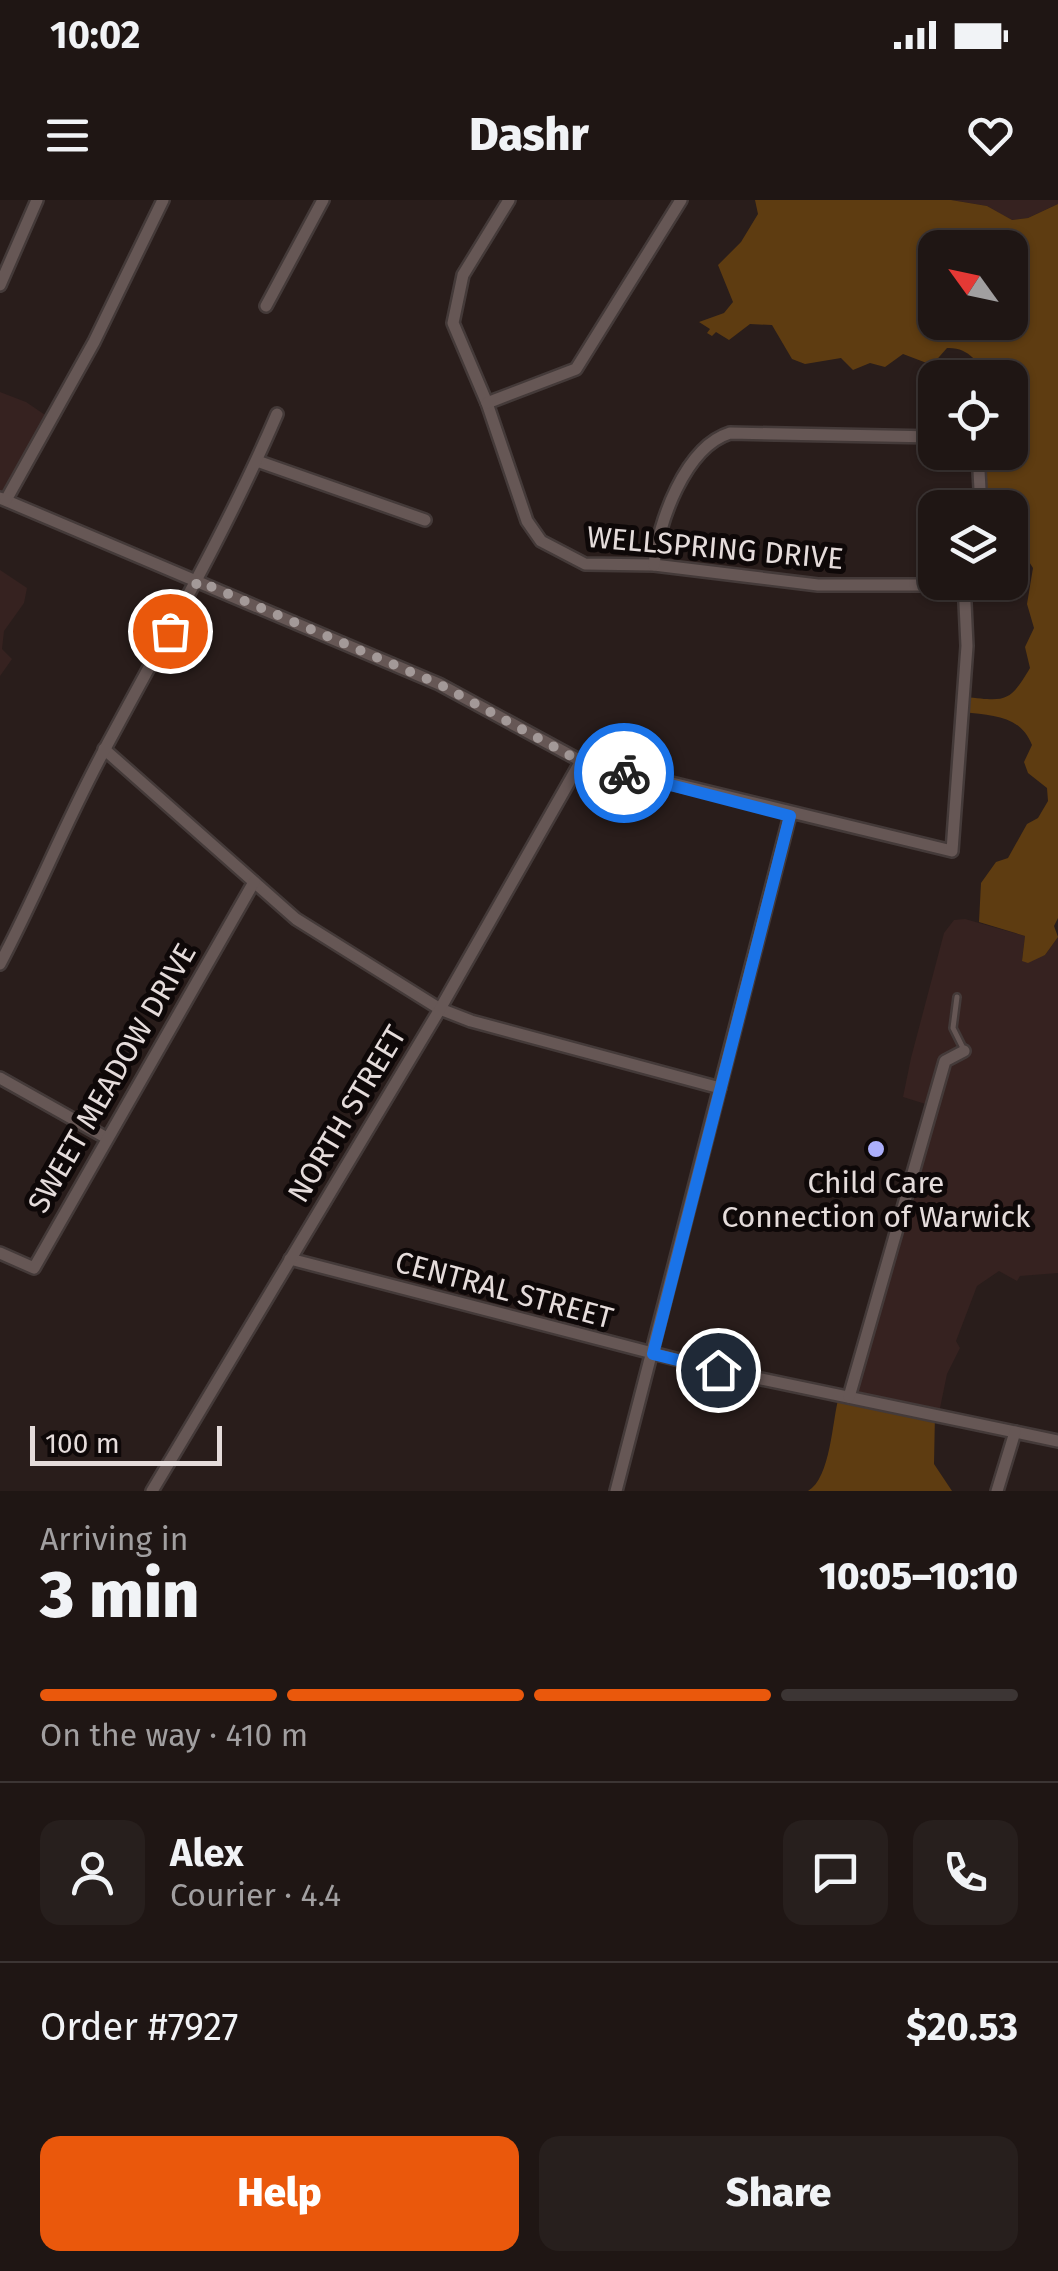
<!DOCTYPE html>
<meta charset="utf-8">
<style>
body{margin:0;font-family:"Fira Sans",sans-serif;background:#271f1d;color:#f1f3f6;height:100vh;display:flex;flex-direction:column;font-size:38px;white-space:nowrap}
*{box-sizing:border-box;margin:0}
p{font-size:32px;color:#a19fa0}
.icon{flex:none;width:55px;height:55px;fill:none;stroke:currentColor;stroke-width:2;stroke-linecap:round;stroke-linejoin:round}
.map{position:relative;height:1291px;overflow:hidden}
.panel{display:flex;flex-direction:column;background:#1f1614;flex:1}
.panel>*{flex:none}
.needle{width:65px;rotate:303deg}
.tools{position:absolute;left:918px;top:30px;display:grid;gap:20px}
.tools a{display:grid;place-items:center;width:110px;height:110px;border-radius:20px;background:#1f1614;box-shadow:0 2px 8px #0004,0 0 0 2px #3c3534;font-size:50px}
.scale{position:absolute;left:30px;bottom:25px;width:192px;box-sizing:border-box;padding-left:10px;border:5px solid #e5dcdb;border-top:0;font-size:28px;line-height:35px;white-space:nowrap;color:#e5dcdb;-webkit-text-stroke:8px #0e0808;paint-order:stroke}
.pin{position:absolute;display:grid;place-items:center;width:85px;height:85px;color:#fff;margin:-42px;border:5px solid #fff;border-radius:50%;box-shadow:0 2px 10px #0007}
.courier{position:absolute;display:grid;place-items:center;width:100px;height:100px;margin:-50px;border:8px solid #1a73e8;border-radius:50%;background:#fff;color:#222;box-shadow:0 2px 12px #0007}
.head em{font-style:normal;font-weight:800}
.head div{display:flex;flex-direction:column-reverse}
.head{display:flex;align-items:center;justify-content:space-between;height:170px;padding:0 40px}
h1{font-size:65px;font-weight:800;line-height:75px}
.bar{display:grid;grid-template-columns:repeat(4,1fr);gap:15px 10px;align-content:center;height:120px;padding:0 40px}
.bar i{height:12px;border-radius:8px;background:#3c3534}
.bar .active{background:#ea580c}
.bar p{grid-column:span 4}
.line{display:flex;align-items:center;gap:25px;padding:0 40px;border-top:2px solid #3c3534}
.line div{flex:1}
.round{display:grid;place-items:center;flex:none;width:105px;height:105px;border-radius:20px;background:#271f1d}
.action{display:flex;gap:20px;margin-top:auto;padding:20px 40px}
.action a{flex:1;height:115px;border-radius:20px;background:#ea580c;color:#fff;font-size:40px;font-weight:800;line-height:115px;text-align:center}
.action a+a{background:#271f1d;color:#f1f3f6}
.status{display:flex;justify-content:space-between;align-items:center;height:70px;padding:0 50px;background:#1f1614;direction:ltr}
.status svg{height:28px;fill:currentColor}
header{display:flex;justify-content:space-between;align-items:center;height:130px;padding:0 40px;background:#1f1614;font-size:45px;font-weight:800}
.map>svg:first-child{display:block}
.built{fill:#362220}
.green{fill:#5e3c11;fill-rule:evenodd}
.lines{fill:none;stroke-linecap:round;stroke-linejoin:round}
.lane-casing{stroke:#443a39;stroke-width:10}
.street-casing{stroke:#443a39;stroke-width:16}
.lane{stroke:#665755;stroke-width:5}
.street{stroke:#665755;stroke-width:11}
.done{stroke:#a39998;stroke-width:10;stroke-dasharray:0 18}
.route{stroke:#1a73e8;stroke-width:12}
.poi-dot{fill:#acaffb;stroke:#0e0808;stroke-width:4}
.labels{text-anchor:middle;stroke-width:10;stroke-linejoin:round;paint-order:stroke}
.street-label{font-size:30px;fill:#e5dcdb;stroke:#0e0808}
.poi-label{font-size:30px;fill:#e5dcdb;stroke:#0e0808}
</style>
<div class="status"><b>10:02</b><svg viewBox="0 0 49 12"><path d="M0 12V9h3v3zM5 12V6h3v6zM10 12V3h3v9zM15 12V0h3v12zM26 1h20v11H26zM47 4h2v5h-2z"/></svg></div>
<header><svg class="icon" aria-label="menu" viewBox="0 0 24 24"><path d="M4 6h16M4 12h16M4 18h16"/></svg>Dashr<svg class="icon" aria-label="heart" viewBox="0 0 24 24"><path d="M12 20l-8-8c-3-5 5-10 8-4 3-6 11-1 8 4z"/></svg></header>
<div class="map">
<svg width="1058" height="1291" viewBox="0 0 1058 1291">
<rect width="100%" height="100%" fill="#291d1b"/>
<g class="built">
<polygon points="951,0 1058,0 1058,4 1028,18 1011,20 987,6"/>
<polygon points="0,192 26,202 48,217 8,294 0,297"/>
<polygon points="0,370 27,388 24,403 4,431 2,449 12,459 0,476"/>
<polygon points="965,719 1025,736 1022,760 1045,755 1058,737 1058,1073 1020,1076 1017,1081 999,1071 977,1086 956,1141 960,1148 947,1174 939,1213 855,1197 932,906 903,897 911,858 944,733 954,720"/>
</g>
<g class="green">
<path d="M755 0H951L987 6 1012 20 1028 18 1058 4V718L1054 726 1058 737 1045 755 1028 763 1022 761 1025 736 979 722 981 683 996 662 1008 658 1027 624 1038 618 1048 601 1047 588 1028 573 1024 562 1032 545C1020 515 993 516 964 512L965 497C1005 501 1009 504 1030 468L1025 447 1034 428 1027 404 1033 368 1026 357 1010 353V308L981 307 980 253 1010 252V178L991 177C977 164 970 147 947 148L932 165 903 154 885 167 870 163 853 170 841 158 805 164 792 159 772 125 750 124 729 140 716 132 712 136 707 133 710 129 699 122 724 113 733 102 718 65 741 42 758 14ZM935 48H1010V122H935Z"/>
<path d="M839 1196 935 1213 934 1264 952 1291H808C831 1278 832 1220 839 1196Z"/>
</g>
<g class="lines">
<defs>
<polyline id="lane" points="957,797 953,828 963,848"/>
<g id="street">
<polyline points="509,0 463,75 453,123 487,203 527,321 541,341 585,364 654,365 818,385 963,385"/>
<polyline points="0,85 37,0"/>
<polyline points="266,106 323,0"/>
<polyline points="487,203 576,169 681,0"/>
<polyline points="978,252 981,308"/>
<polyline points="257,261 425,320"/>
<polyline points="0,298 439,484 581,561 952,651 967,446 964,382"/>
<polyline points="6,300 94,142 163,0"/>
<path d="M654 365C658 323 685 247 730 233L935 237"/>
<polyline points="104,549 296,719 440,809 471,821 720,888"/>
<path d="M0 764C38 692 68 616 107 545 166 435 228 328 277 214"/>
<polyline points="0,878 105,937"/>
<polyline points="0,1053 34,1068 254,682"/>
<polyline points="290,1059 718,1170 1058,1241"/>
<polyline points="849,1197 945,861 964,851"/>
<polyline points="152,1291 440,809 581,561"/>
<polyline points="616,1291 790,615"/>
<polyline points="997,1291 1015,1232"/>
</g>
</defs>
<use href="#lane" class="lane-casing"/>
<use href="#street" class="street-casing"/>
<use href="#lane" class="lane"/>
<use href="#street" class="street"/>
</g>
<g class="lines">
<polyline class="done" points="170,431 198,381 439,484 580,561 624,573"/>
<polyline class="route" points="624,573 790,616 653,1154 718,1170"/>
</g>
<circle class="poi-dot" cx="876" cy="949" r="10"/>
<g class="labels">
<g class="street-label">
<text transform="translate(715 348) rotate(5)" y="10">WELLSPRING DRIVE</text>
<text transform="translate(112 878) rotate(-60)" y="10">SWEET MEADOW DRIVE</text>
<text transform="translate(347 914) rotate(-59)" y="10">NORTH STREET</text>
<text transform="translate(504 1090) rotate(15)" y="10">CENTRAL STREET</text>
</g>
<g class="poi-label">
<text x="876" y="993">Child Care<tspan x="876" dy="34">Connection of Warwick</tspan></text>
</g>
</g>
</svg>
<div class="tools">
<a><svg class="needle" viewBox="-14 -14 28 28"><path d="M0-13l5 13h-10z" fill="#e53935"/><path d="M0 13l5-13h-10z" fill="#a19fa0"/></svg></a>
<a><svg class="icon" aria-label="locate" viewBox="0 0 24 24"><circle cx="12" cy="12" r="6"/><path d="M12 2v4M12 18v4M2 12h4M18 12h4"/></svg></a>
<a><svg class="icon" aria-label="layers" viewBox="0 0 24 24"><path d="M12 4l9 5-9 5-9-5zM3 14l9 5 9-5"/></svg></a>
</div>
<div class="scale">100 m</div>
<div class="pin" style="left:170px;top:431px;background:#ea580c"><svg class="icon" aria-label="bag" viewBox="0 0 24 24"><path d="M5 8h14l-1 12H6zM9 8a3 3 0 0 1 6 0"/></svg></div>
<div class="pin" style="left:718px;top:1170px;background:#1f2937"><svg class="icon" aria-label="home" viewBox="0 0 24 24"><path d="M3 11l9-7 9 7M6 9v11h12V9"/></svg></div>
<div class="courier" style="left:624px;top:573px"><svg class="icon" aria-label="bike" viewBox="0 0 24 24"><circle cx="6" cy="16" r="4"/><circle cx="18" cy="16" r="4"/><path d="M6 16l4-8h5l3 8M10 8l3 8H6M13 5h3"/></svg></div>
</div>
<section class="panel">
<div class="head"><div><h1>3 min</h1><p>Arriving in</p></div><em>10:05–10:10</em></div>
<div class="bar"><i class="active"></i><i class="active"></i><i class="active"></i><i></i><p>On the way · 410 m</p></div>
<div class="line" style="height:180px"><a class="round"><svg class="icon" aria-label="person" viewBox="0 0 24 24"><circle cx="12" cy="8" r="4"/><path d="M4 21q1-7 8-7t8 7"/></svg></a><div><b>Alex</b><p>Courier · 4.4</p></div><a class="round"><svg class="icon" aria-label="chat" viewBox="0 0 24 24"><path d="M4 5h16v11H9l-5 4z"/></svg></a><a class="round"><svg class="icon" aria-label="phone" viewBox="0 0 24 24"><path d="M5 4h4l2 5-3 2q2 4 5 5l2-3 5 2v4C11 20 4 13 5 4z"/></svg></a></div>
<div class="line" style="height:130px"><div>Order #7927</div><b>$20.53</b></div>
<div class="action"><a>Help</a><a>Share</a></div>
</section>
